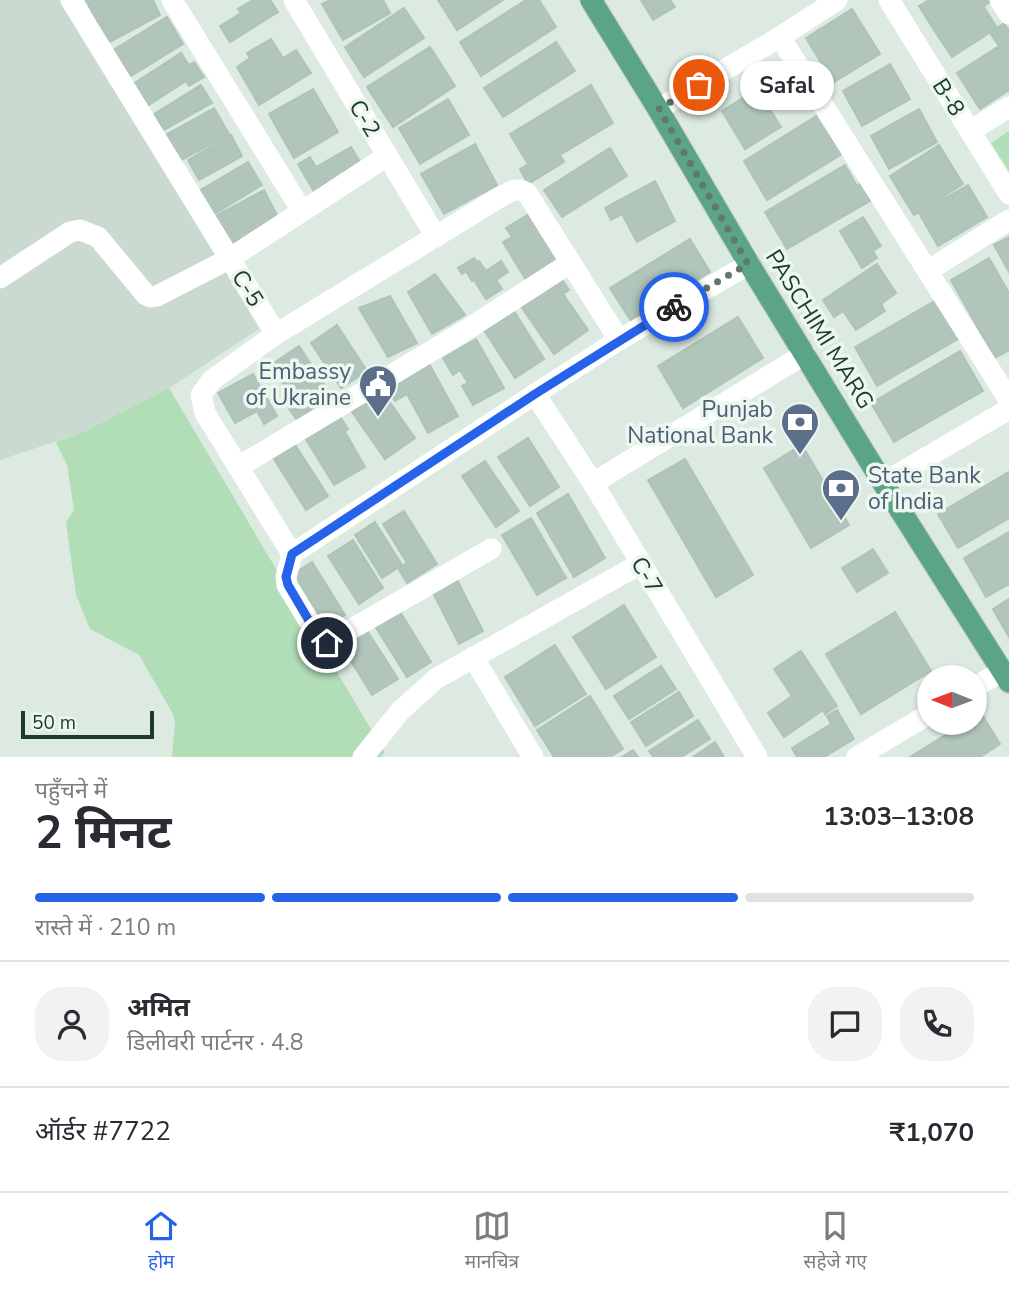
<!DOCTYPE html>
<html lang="hi">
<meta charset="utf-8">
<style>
body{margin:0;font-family:"Nunito Sans","Noto Sans Devanagari",sans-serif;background:#f2f2f3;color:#2b2b33;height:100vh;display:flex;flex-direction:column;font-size:26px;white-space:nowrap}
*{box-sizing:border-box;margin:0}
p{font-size:23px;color:#7c7c81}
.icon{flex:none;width:38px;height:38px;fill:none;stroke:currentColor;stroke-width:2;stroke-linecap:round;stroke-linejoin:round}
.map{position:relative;height:757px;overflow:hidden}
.side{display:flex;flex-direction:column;background:#fff;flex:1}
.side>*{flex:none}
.needle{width:46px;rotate:271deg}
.buttons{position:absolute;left:917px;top:665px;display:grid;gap:14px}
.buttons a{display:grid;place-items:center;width:70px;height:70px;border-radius:50%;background:#fff;box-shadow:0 2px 5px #0004;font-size:35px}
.scale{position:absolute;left:21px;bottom:18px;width:133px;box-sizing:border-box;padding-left:7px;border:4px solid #1d3a2e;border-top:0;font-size:19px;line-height:24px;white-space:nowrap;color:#1d3a2e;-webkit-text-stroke:5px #ecf7f0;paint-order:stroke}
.pin{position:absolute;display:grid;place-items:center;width:60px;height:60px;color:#fff;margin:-30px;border:4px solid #fff;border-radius:50%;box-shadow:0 2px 7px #0007}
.courier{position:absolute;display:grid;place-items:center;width:70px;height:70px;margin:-35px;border:5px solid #2563eb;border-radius:50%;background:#fff;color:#222;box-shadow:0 2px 9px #0007}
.bubble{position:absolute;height:49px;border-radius:24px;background:#fff;box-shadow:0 2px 5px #0004;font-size:23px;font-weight:700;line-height:49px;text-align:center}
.overview em{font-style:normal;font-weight:700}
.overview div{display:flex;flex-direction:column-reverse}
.overview{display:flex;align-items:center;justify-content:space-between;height:119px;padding:0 35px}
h1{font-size:46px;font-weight:700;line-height:52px}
.bar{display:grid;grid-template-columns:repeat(4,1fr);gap:10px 7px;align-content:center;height:84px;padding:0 35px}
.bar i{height:9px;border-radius:5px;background:#e1e1e2}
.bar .active{background:#2563eb}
.bar p{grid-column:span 4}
.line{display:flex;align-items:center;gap:18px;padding:0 35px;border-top:2px solid #e1e1e2}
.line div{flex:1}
.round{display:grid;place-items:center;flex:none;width:74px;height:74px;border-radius:28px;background:#f2f2f3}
.menu{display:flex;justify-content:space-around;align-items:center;height:98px;border-top:2px solid #e1e1e2;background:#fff;font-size:19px;color:#7c7c81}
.menu a{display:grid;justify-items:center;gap:4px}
.menu .active{color:#2563eb}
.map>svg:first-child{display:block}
.built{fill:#cadad0}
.green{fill:#b2deb7}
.building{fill:#b1c5ba;stroke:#aec4b8;stroke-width:2}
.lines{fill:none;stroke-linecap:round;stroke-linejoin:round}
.major-casing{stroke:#bbc4c0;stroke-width:23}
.minor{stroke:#fff;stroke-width:21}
.major{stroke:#5ca487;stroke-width:21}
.done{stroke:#60786d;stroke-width:7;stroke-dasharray:0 12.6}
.route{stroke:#2563eb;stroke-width:9}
.labels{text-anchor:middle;stroke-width:7;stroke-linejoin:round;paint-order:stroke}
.street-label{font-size:23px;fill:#1d3a2e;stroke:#ecf7f0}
.service-label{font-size:23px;fill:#4e5e75;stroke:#ecf7f0;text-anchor:end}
</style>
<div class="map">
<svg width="1009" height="757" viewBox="0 0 1009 757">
<rect width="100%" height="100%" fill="#dceae2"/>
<polygon class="built" points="0,0 72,0 259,329 169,388 81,433 0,460"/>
<g class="green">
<polygon points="1009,131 1009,171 991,143"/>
<polygon points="169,388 385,753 381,757 172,757 175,723 173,714 139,655 90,629 76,595 66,522 74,510 67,465 56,442 81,433"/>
</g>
<g class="building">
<polygon points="86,0 153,0 160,15 108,43"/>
<polygon points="253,0 270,0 278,12 230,42 220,26 241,13 238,9"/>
<polygon points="330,0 383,0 390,13 343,40 322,4"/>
<polygon points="438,0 503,0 457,30"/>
<polygon points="526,0 539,0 556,27 481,76 460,42"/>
<polygon points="641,0 670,0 675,7 653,20"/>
<polygon points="929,0 993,0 938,36 919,6"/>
<polygon points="984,7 997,28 952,57 938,36"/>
<polygon points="404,8 424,38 364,77 345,47"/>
<polygon points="852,9 880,54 826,87 818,74 825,69 806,38"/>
<polygon points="167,17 183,44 126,79 110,52"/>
<polygon points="1004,23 1009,31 1009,90 980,109 957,73 999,46 990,33"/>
<polygon points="271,39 283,58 296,50 311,73 259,105 237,67 250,58 247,53"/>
<polygon points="556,42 575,71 503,117 484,88"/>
<polygon points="430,47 455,86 393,127 367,87"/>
<polygon points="181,53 189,65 194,62 204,77 189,86 186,81 144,108 130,86"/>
<polygon points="890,64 910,99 862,126 843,91"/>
<polygon points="201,85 212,103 164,130 154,114"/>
<polygon points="591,85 613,123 560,155 564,162 528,184 520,169 528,164 510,134"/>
<polygon points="313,89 338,132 294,158 269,114"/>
<polygon points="757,89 781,127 745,149 722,111"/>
<polygon points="448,99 469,135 420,164 399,128"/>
<polygon points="214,108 229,134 178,162 164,136"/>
<polygon points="919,109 937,142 889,169 871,136"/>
<polygon points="818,115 842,154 767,200 744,161"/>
<polygon points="231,135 242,156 199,180 188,160"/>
<polygon points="475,144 497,185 444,214 421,174"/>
<polygon points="939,145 963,184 914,215 890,176"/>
<polygon points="351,147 363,167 316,195 298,164 310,157 316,167"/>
<polygon points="610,148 627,176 562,217 544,190"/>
<polygon points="248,162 262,185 211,216 197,192"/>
<polygon points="845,165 857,186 860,184 870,201 787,249 765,212"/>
<polygon points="655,181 675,221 637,242 622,214 611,220 605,208"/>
<polygon points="968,185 987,217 938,246 919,213"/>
<polygon points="264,190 280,221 229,249 212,218"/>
<polygon points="529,214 561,265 529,285 503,242 512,237 506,228"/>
<polygon points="863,217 881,246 873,251 877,258 862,268 840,231"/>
<polygon points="1009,237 1009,272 994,245"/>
<polygon points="690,239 710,272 631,321 610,288"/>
<polygon points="474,258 477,262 479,261 486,271 501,261 508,272 496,280 502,289 486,299 474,280 472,281 466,271 462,274 458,268"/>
<polygon points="989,258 1009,293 1009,350 995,358 951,280"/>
<polygon points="877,264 896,293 881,304 885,311 856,330 843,311 834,317 823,300"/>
<polygon points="435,274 465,315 432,334 408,292"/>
<polygon points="558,274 569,290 563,294 588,330 554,354 518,302"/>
<polygon points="390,296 417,343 388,357 359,308"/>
<polygon points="938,299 960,338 877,386 855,347"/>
<polygon points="514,311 544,359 515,378 484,330"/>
<polygon points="738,317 763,358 683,408 658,366"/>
<polygon points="337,325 367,371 341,388 311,343"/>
<polygon points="476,339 504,388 473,405 462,386 468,383 460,370 453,375 443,358"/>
<polygon points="299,346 332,396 297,420 286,404 293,399 271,365"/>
<polygon points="960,351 983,391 894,442 871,403"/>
<polygon points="427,360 458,416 428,433 407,394 395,401 385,384"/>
<polygon points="253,374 277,416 264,424 257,411 235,423 218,393"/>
<polygon points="382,391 415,438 385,459 352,412"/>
<polygon points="339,415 348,429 345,432 365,467 334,485 304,436"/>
<polygon points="528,438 559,487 530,506 498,457"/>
<polygon points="292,440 328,496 306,510 271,454"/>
<polygon points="802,445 849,525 811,548 764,468"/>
<polygon points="685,459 753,575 716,597 648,480"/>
<polygon points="485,461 519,511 496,527 462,476"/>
<polygon points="1009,472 1009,518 958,548 938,514"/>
<polygon points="568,494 605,558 574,577 537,513"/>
<polygon points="404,511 437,564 407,583 398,568 407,563 383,524"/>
<polygon points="531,518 566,578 537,595 502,535"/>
<polygon points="375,522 402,565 382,578 355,535"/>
<polygon points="1009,532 1009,584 986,597 964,558"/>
<polygon points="353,540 383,588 359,604 328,556"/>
<polygon points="873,549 888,573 857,592 842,568"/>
<polygon points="312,562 345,615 325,627 292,575"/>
<polygon points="454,574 483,631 459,644 430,587"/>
<polygon points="1009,599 1009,637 993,609"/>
<polygon points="396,605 431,662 407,677 372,621"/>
<polygon points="624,605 656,657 606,689 573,637"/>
<polygon points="895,612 931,671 861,714 826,654"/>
<polygon points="366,629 398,679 372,695 341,645"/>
<polygon points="555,645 586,694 535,726 505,677"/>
<polygon points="801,651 837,706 825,714 823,710 784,737 768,713 792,696 774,669"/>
<polygon points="661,666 676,689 629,719 614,696"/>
<polygon points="679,692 693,716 646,746 631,722"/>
<polygon points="590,696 623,749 610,757 554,757 537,730"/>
<polygon points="837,710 854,739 824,757 797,757 792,748 831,724 827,716"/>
<polygon points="981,713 1000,744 980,757 910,757 965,723 975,723 975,716"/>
<polygon points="698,720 710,739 681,757 653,757 649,751"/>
<polygon points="715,742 724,757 693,757"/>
<polygon points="633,750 638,757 622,757"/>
</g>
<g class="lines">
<defs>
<polyline id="major" points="591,0 658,109 749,264 883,483 1009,682"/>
</defs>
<use href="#major" class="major-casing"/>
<g class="minor">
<polyline points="71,0 276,334"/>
<polyline points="172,0 302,211"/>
<polyline points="294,0 436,237"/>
<polyline points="889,0 1009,194"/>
<polyline points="1000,0 1009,14"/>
<polyline points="780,37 1009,400"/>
<polyline points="658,109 780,37 837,0"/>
<polyline points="970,131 1009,107"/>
<polyline points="929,270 1009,220"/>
<polyline points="0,278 70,232 80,230 98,237 146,295 151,297 157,296 229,259 387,156"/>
<polyline points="535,394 593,483 757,757"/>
<polyline points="238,467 463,332 570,263"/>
<polyline points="593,483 805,354"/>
<polyline points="883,483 1009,409"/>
<path d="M292 554 205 413 201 395 212 380 276 334 497 199C508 193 515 186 527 193L619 340"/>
<polyline points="292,554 535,394 619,340 749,264"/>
<polyline points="292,554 286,577 287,585 318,636 327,643 491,549"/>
<polyline points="473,657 533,757"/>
<polyline points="975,687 1002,671"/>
<polyline points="363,757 401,710 437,678 640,564"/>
<polyline points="857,757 929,714"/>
</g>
<use href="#major" class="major"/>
</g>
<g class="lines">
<polyline class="done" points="674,307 748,264 659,109 699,85"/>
<polyline class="route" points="327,643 318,636 288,585 286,577 292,554 535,394 674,307"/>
</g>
<defs>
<symbol id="civic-pin" viewBox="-11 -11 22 30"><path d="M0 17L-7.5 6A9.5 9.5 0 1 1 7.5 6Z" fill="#5c6f8a" stroke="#ecf7f0"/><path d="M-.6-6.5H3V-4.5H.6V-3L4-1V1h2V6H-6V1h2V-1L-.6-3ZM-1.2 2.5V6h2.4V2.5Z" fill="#fff"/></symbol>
<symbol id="bank-pin" viewBox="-11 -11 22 30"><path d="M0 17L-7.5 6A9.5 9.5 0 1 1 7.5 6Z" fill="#5c6f8a" stroke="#ecf7f0"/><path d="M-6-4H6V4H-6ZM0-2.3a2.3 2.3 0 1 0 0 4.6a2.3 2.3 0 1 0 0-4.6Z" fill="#fff"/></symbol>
</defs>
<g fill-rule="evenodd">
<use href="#civic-pin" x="356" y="362" width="44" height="60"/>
<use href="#bank-pin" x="778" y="400" width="44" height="60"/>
<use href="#bank-pin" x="819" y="466" width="44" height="60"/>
</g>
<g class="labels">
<g class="street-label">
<text transform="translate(949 97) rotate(58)" y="8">B-8</text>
<text transform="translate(365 118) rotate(59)" y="8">C-2</text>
<text transform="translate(248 288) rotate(58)" y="8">C-5</text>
<text transform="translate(820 329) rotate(58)" y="8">PASCHIMI MARG</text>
<text transform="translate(647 575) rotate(59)" y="8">C-7</text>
</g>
<g class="service-label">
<text x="351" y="379">Embassy<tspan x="351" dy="26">of Ukraine</tspan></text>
<text x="773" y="417">Punjab<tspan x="773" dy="26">National Bank</tspan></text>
<text x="868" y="483" text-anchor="start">State Bank<tspan x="868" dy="26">of India</tspan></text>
</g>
</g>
</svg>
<div class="buttons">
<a><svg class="needle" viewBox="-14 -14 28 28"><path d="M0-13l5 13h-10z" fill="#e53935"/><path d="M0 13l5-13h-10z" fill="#7c7c81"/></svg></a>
</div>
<div class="scale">50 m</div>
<div class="pin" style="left:699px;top:85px;background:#ea580c"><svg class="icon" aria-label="bag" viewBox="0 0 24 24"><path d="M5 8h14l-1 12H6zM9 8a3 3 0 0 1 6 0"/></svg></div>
<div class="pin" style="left:327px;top:643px;background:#1f2937"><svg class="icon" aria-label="home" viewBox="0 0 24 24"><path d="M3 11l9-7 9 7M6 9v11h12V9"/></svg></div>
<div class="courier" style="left:674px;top:307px"><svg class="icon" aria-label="bike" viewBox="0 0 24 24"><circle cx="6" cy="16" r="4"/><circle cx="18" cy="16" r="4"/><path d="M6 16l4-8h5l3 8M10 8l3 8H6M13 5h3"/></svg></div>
<div class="bubble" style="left:740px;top:61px;width:94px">Safal</div>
</div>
<section class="side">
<div class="overview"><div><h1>2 मिनट</h1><p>पहुँचने में</p></div><em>13:03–13:08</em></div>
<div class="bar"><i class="active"></i><i class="active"></i><i class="active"></i><i></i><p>रास्ते में · 210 m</p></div>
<div class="line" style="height:126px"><a class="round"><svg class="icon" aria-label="person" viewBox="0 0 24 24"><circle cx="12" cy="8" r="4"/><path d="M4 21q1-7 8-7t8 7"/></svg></a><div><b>अमित</b><p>डिलीवरी पार्टनर · 4.8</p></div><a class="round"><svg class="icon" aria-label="chat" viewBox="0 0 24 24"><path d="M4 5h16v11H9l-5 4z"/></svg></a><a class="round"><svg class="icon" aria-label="phone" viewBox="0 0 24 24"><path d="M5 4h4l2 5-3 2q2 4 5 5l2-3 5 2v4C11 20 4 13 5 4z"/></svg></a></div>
<div class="line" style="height:91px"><div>ऑर्डर #7722</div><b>₹1,070</b></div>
</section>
<nav class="menu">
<a class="active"><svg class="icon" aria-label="home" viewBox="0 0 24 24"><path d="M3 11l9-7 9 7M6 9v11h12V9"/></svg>होम</a>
<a><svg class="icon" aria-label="map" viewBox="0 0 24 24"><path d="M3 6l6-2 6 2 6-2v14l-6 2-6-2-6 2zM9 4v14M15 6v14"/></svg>मानचित्र</a>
<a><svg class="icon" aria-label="saved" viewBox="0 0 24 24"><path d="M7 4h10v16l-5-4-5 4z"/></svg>सहेजे गए</a>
</nav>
